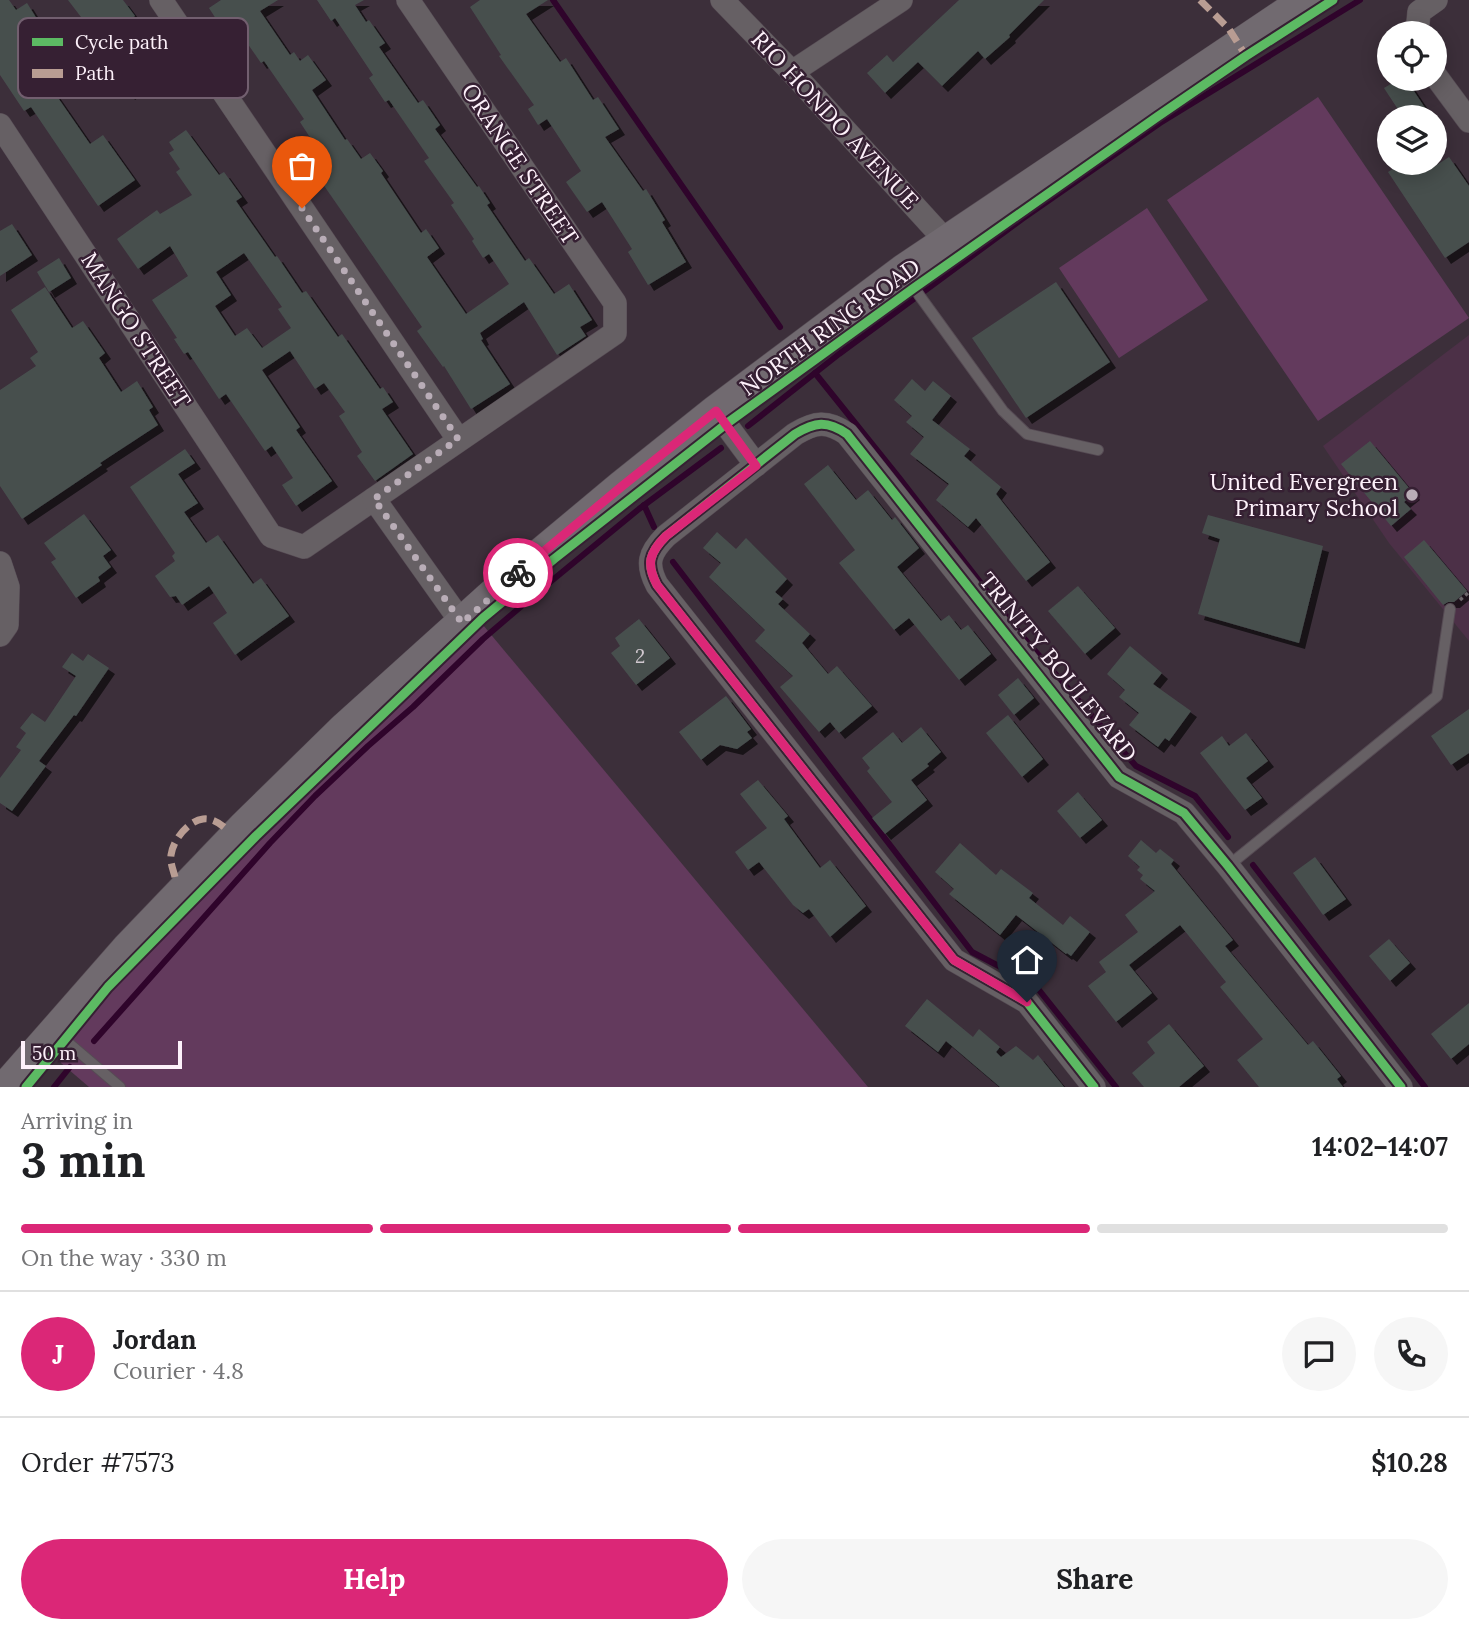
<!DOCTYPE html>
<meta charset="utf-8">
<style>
body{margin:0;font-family:Lora,serif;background:#f6f6f6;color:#202124;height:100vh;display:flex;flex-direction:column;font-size:26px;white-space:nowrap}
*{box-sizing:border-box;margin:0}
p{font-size:23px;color:#757577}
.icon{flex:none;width:38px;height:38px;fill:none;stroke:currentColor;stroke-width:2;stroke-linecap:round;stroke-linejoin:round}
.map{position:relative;height:1087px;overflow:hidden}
.details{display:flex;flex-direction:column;background:#fff;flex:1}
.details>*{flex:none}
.tools{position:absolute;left:1377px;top:21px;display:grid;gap:14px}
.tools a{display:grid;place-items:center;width:70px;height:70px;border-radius:50%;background:#fff;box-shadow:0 4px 18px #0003;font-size:35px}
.scale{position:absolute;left:21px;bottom:18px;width:161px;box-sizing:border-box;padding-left:7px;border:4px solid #fdf1fa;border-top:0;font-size:19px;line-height:24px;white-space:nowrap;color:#fdf1fa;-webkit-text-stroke:5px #362033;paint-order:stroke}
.pin{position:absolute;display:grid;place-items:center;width:60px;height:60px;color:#fff;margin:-72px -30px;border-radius:50% 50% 50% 0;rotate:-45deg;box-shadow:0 0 7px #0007}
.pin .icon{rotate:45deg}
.courier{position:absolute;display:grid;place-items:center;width:70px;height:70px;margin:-35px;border:5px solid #db2777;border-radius:50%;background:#fff;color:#222;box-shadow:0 2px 9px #0007}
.overview em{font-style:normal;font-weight:700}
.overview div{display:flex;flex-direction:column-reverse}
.overview{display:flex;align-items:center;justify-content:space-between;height:119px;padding:0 21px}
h1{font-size:46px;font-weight:700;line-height:52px}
.bar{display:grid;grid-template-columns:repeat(4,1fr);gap:10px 7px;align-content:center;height:84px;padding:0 21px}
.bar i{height:9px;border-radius:5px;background:#e0e0e0}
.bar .on{background:#db2777}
.bar p{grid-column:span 4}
.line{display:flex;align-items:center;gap:18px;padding:0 21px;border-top:2px solid #e0e0e0}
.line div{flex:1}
.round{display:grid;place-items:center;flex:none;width:74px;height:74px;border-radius:37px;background:#f6f6f6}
.cta{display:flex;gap:14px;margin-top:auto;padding:14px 21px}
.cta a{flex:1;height:80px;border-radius:42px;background:#db2777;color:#fff;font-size:28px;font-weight:700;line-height:80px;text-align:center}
.cta a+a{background:#f6f6f6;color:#202124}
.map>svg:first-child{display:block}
.built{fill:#4c3047}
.green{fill:#633a5d}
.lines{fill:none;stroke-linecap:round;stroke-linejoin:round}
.stream{stroke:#2f042b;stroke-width:6}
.building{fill:#474f4e;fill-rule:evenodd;filter:url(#shadow)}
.lane-casing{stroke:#564b54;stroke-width:12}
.street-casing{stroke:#564b54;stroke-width:24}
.secondary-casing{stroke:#564b54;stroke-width:33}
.path{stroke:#6e676d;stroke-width:3.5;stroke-dasharray:3.5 3.5;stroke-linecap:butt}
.lane{stroke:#666064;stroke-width:10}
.street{stroke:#666064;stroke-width:23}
.secondary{stroke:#716a70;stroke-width:32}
.quiet{stroke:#b99d93;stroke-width:7;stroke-dasharray:14 7;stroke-linecap:butt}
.cycleway-casing{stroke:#362033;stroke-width:13}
.cycleway{stroke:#5cba63;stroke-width:9}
.done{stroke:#b9adb7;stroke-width:7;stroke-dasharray:0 12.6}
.route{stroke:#db2777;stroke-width:9}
.poi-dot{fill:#b9adb7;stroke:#362033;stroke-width:2.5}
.labels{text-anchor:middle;stroke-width:5;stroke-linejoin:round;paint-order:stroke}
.number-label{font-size:19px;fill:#d0c8cf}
.street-label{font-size:23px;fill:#fdf1fa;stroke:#362033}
.poi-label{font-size:23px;fill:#fdf1fa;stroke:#362033;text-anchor:end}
.key{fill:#362033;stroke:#725f6f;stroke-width:2}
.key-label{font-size:19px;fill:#fdf1fa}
</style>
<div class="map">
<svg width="1469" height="1087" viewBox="0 0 1469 1087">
<defs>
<filter id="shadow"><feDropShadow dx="6" dy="6" stdDeviation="0" flood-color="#0009"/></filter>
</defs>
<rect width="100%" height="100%" fill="#3c2f3a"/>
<polygon class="built" points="1469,335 1469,641 1389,543 1323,446"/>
<g class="green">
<polygon points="1318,97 1469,318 1318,421 1167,200"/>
<polygon points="1147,208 1208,300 1119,358 1059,268"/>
<polygon points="462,623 483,625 868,1087 89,1087 61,1063 54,1031"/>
</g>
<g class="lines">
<g class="stream">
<polyline points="553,0 780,327"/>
<polyline points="815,373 900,479 1022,636 1136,766 1195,796 1228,837"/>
<polyline points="748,426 839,354 1022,219 1160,123 1360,0"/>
<polyline points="644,505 654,527"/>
<polyline points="673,562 972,952 1035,985 1116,1087"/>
<polyline points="1253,865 1425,1087"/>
<polyline points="94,1041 270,843 315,796 368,746 413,707 483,639 538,592 639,509 721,448"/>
<polyline points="54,1087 70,1067"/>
</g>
</g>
<g class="building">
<polygon points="0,0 9,0 16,10 27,3 47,35 40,39 68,83 54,92 90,144 103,135 135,180 98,206 31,107 24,111 0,75"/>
<polygon points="68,0 123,0 135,16 123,25 132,37 130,38 155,77 129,94 113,69 120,64 95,32 85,40 73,23 81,17"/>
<polygon points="221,0 278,0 260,11 290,55 294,52 300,61 308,55 326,80 312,90 345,140 347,139 361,159 370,153 383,171 381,173 421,233 426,229 439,248 427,257 466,314 509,284 489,254 483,258 472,241 474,239 451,205 454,203 424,161 429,158 389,100 385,102 369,78 373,75 335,18 331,21 317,0 364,0 355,5 366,22 369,20 385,43 379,47 418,103 423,100 440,125 435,129 477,187 479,186 490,203 487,205 525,261 529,258 554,294 569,284 592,320 580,327 586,336 557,355 524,302 480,333 483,339 481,340 510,384 471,409 444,366 443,367 417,331 422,327 309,164 322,156 300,122 304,119 264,61 261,63 236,27 225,33 209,8"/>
<polygon points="480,0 548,0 526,14 560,62 566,58 593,100 598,97 619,129 605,137 643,191 646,189 665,220 662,222 686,262 648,285 628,252 632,249 602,202 587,212 566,182 581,171 547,119 538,125 528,109 534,105 499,56 501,55 470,7"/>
<polygon points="959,0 1044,0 1009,35 1010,37 985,59 978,51 942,86 918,62 885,93 867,73 887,55 893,62"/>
<polygon points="1399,79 1406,79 1431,117 1403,117 1384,88"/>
<path d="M186 130 219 175 224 172 242 197 236 201 275 257 277 256 302 293 306 291 338 337 342 334 380 389 383 387 393 402 382 409 413 454 375 481 357 456 362 452 339 416 345 412 324 383 315 389 290 351 262 370 300 427 296 430 332 481 296 506 282 485 293 478 272 446 265 451 226 394 219 399 188 352 184 354 174 339 177 338 152 300 188 276 170 246 138 269 117 239 157 210 160 214 192 195 176 172 180 169 169 153 174 150 169 142ZM244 253 282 307 278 309 291 328 262 348 247 328 235 336 215 306 231 295 216 272Z"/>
<polygon points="1449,157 1469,186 1469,242 1445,258 1388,172 1402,163 1420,163 1426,172"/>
<polygon points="12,224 32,255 0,276 0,231"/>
<polygon points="59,258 71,278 49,292 37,272"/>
<polygon points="1056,282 1110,362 1026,418 972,338"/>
<polygon points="45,287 72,328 83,321 105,353 99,358 121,392 137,381 153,407 149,410 158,425 100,463 102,465 22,519 0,486 0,390 36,366 30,358 38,352 11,310"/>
<polygon points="912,379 925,391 933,381 951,396 932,420 970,449 964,456 1001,487 996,494 1050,562 1026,581 976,518 968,527 936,500 949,484 910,454 924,437 906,422 912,416 894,400"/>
<polygon points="1370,441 1414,494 1404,502 1411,509 1391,526 1341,464"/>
<polygon points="185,449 195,463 178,474 198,503 184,512 206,543 218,535 253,584 261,578 289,616 235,655 213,623 227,613 209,586 182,605 176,596 170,597 155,576 175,561 172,556 175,553 130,487"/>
<polygon points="828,465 856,500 868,490 892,520 895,517 919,548 897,567 941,621 949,615 961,630 968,625 991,654 959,680 909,618 894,630 839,563 855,550 804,484"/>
<polygon points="84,514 111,550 103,556 111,567 98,577 100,581 76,598 51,562 56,559 44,543"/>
<polygon points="1208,515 1323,546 1299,643 1198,614 1220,539 1202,533"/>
<polygon points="717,532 736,549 746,538 787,579 775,592 783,599 778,604 810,634 802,643 828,674 837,666 872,706 839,733 830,722 819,732 780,687 793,676 755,641 765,630 709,577 721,563 703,548"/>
<polygon points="1424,540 1467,591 1454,602 1448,602 1443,605 1404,557"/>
<polygon points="1078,586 1115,628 1085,654 1048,611"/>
<polygon points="639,619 670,658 636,685 611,653 620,646 615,638"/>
<polygon points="1130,646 1162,673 1153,684 1191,711 1169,741 1165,738 1158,747 1129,725 1139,713 1119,697 1125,690 1107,674"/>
<polygon points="72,653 83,661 88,654 109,668 76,716 74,715 39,761 46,766 12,811 0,803 0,778 21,750 16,747 26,733 20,728 32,713 45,722 76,676 62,667"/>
<polygon points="1018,678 1034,698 1014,715 998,695"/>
<polygon points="726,696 751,729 747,732 752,738 737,749 720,745 701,760 679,732"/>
<polygon points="1469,709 1469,753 1451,765 1431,736"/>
<polygon points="1008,715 1043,759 1022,777 986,733"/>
<polygon points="921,727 941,752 927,764 929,766 911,780 927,800 885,834 872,818 892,802 867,771 870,768 862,758 893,732 902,743"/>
<polygon points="1246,733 1268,761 1246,778 1262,798 1245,810 1200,753 1222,736 1229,746"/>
<polygon points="758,780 788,816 784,819 820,868 830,860 866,906 830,937 809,909 803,913 793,905 759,862 748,870 735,852 767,828 740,794"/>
<polygon points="1078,792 1102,820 1080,838 1057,811"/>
<polygon points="1141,840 1156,853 1160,849 1174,860 1171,864 1233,940 1225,946 1308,1045 1313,1041 1341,1076 1337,1079 1343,1087 1259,1087 1237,1060 1263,1039 1220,987 1226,982 1180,925 1129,965 1152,993 1116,1022 1088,986 1106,972 1099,962 1138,932 1125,915 1155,891 1140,879 1143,875 1137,870 1140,867 1128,856"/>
<polygon points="960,843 996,875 1001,869 1033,893 1029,898 1063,925 1070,916 1090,932 1071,956 1067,953 1066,954 1016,915 1000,935 949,894 954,889 935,872"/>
<polygon points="1315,857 1346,899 1323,915 1293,873"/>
<polygon points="1389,939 1410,963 1390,981 1369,956"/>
<polygon points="927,999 973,1037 979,1029 1000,1047 996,1052 1001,1057 1016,1046 1033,1060 1038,1055 1064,1087 1000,1087 946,1041 938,1052 905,1026"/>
<polygon points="1469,1003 1469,1044 1451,1059 1431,1034"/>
<polygon points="1169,1024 1204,1066 1179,1087 1144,1087 1132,1073 1155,1053 1147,1042"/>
</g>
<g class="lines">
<defs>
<g id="lane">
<polyline points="905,272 919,295 1003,411 1027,434 1098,450"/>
<polyline points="1228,866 1437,696 1450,609"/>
<polyline points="58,1034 120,1087"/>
</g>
<g id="street">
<polyline points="161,0 458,439"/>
<polyline points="722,0 792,72 947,242"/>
<polyline points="1417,33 1419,12 1436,0"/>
<polyline points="792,72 901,0"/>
<polyline points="1435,75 1469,121"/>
<polyline points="0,125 271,536 304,547 615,333 615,303 408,0"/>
<polyline points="716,411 756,465"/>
<polyline points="374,499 462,623"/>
<polyline points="0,563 8,587 7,625 0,635"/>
<path d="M1094 1087 1027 1002 954 960 657 585C646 564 649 553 666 536L795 434C815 422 827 420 847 434L1119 777 1184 813 1228 866 1401 1087"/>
</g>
<polyline id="secondary" points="6,1087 128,948 243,828 343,730 506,583 621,487 716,411 904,270 1306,0"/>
</defs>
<use href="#lane" class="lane-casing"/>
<use href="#street" class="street-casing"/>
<use href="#secondary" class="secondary-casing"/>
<polyline class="path" points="1460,600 1469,592"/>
<use href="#lane" class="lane"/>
<use href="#street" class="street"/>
<use href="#secondary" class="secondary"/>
<g class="quiet">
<polyline points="1200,0 1229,29 1246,56"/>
<path d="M175 877C173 869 170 863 171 855 173 840 188 821 203 819 211 818 218 822 224 827"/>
</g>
<defs>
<g id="cycleway">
<polyline points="26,1087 108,987 256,836 483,618 554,559 726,424 914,288 1157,117 1246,56 1333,0"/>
<path d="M1094 1087 1027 1002 954 960 657 585C646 564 649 553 666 536L795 434C815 422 827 420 847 434L1119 777 1184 813 1228 866 1401 1087"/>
</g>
</defs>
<use href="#cycleway" class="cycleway-casing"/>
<use href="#cycleway" class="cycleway"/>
</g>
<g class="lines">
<polyline class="done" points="302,208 458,439 374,499 462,623 518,573"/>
<path class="route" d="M518 573 621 487 716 411 756 466 666 536C649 553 646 564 657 585L954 960 1027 1002"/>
</g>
<circle class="poi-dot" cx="1412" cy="495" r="7"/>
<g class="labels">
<g class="number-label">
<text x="640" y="663">2</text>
</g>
<g class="street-label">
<text transform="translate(835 120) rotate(47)" y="8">RIO HONDO AVENUE</text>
<text transform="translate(520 164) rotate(56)" y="8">ORANGE STREET</text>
<text transform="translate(830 327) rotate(-36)" y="8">NORTH RING ROAD</text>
<text transform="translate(136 330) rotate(57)" y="8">MANGO STREET</text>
<text transform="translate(1058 667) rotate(51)" y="8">TRINITY BOULEVARD</text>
</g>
<g class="poi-label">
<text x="1398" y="490">United Evergreen<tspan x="1398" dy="26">Primary School</tspan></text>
</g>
</g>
<rect x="18" y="18" width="230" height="80" rx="10" class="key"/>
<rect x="32" y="38" width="31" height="8" fill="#5cba63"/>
<rect x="32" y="69" width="31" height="9" fill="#b99d93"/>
<g class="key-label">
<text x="75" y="49">Cycle path</text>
<text x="75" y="80">Path</text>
</g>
</svg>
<div class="tools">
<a><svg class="icon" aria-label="locate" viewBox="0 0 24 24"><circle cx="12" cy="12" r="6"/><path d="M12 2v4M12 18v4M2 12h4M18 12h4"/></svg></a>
<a><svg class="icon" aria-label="layers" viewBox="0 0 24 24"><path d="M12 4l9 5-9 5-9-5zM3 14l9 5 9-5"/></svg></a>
</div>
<div class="scale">50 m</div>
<div class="pin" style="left:302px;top:208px;background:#ea580c"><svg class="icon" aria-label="bag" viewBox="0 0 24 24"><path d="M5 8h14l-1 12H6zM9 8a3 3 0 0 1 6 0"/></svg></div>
<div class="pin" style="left:1027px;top:1002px;background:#1f2937"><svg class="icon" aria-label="home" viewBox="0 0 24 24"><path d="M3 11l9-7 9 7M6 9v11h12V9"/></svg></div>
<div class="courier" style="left:518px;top:573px"><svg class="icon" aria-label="bike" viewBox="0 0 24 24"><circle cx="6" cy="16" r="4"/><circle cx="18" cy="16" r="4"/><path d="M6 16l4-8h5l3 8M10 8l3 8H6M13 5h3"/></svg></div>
</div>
<section class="details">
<div class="overview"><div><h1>3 min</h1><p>Arriving in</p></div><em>14:02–14:07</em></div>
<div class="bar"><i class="on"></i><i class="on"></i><i class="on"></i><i></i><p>On the way · 330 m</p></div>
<div class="line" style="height:126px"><b class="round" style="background:#db2777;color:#fff">J</b><div><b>Jordan</b><p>Courier · 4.8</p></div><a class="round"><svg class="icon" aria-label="chat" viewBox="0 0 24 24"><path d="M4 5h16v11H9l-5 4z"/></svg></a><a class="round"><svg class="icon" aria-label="phone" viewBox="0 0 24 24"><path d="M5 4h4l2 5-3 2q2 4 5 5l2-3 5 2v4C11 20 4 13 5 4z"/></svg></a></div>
<div class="line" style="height:91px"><div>Order #7573</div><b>$10.28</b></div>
<div class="cta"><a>Help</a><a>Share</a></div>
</section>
